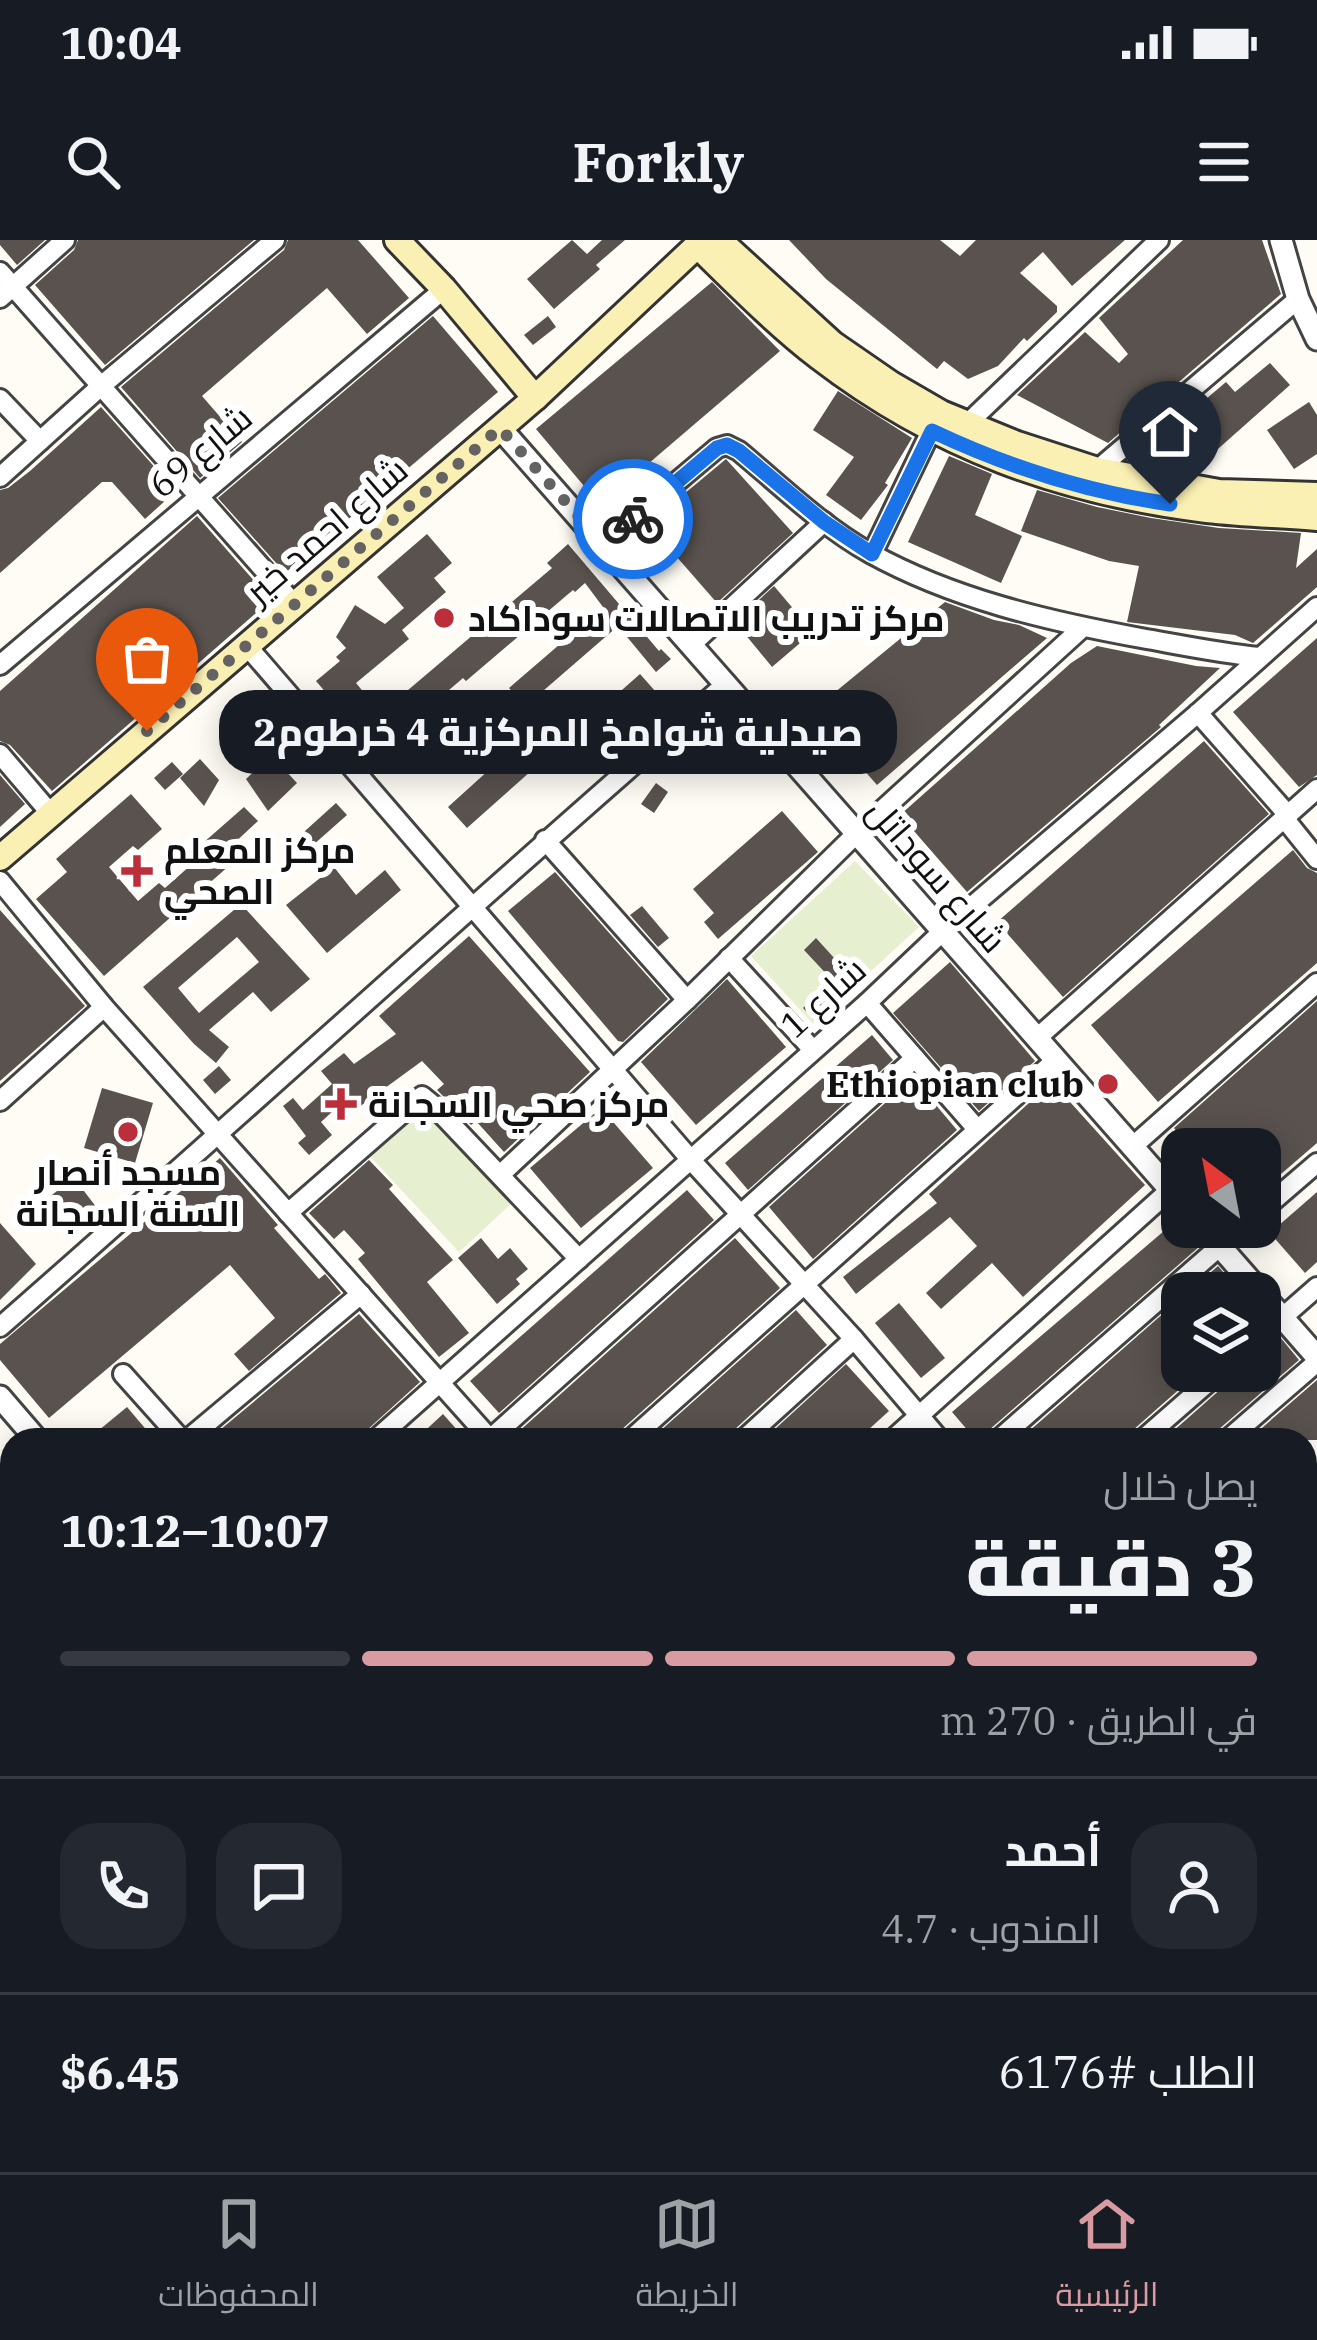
<!DOCTYPE html>
<html lang="ar">
<meta charset="utf-8">
<style>
body{margin:0;font-family:"IBM Plex Serif",Cairo,serif;background:#242831;color:#f1f3f6;direction:rtl;height:100vh;display:flex;flex-direction:column;font-size:45px;white-space:nowrap}
*{box-sizing:border-box;margin:0}
p{font-size:39px;color:#9ea1a6}
.icon{flex:none;width:66px;height:66px;fill:none;stroke:currentColor;stroke-width:2;stroke-linecap:round;stroke-linejoin:round}
.map{position:relative;flex:1;overflow:hidden;direction:ltr}
.side{position:absolute;left:0px;top:1188px;width:1317px;height:744px;display:flex;flex-direction:column;background:#171b24;border-radius:36px 36px 0 0;box-shadow:0 6px 30px #0003;direction:rtl}
.side>*{flex:none}
.needle{width:78px;rotate:328deg}
.tools{position:absolute;left:1161px;top:888px;display:grid;gap:24px}
.tools a{display:grid;place-items:center;width:120px;height:120px;border-radius:24px;background:#171b24;box-shadow:0 6px 30px #0003;font-size:60px}
.pin{position:absolute;display:grid;place-items:center;width:102px;height:102px;color:#fff;margin:-123px -51px;border-radius:50% 50% 50% 0;rotate:-45deg;box-shadow:0 0 12px #0007}
.pin .icon{rotate:45deg}
.courier{position:absolute;display:grid;place-items:center;width:120px;height:120px;margin:-60px;border:9px solid #1a73e8;border-radius:50%;background:#fff;color:#222;box-shadow:0 3px 15px #0007}
.bubble{position:absolute;height:84px;border-radius:36px;background:#171b24;box-shadow:0 6px 30px #0003;font-size:39px;font-weight:800;line-height:84px;text-align:center;direction:rtl}
.headline em{font-style:normal;font-weight:800}
.headline div{display:flex;flex-direction:column-reverse}
.headline{display:flex;align-items:center;justify-content:space-between;height:204px;padding:0 60px}
h1{font-size:78px;font-weight:800;line-height:90px}
.bar{display:grid;grid-template-columns:repeat(4,1fr);gap:18px 12px;align-content:center;height:144px;padding:0 60px}
.bar i{height:15px;border-radius:9px;background:#363941}
.bar .selected{background:#d99ba2}
.bar p{grid-column:span 4}
.line{display:flex;align-items:center;gap:30px;padding:0 60px;border-top:3px solid #363941}
.line div{flex:1}
.round{display:grid;place-items:center;flex:none;width:126px;height:126px;border-radius:36px;background:#242831}
.status{display:flex;justify-content:space-between;align-items:center;height:84px;padding:0 60px;background:#171b24;direction:ltr}
.status svg{height:33px;fill:currentColor}
header{display:flex;justify-content:space-between;align-items:center;height:156px;padding:0 60px;background:#171b24;font-size:54px;font-weight:800}
.tab-bar{display:flex;justify-content:space-around;align-items:center;height:168px;border-top:3px solid #363941;background:#171b24;font-size:33px;color:#9ea1a6}
.tab-bar a{display:grid;justify-items:center;gap:6px}
.tab-bar .selected{color:#d99ba2}
.map>svg:first-child{display:block}
.pitch{fill:#e6f0d1}
.building{fill:#59524e;fill-rule:evenodd}
.lines{fill:none;stroke-linecap:round;stroke-linejoin:round}
.service-casing{stroke:#444;stroke-width:15}
.minor-casing{stroke:#444;stroke-width:24}
.tertiary-casing{stroke:#444;stroke-width:27}
.secondary-casing{stroke:#333;stroke-width:30}
.service{stroke:#fff;stroke-width:9}
.minor{stroke:#fff;stroke-width:18}
.tertiary{stroke:#fff;stroke-width:21}
.secondary{stroke:#fbf0b4;stroke-width:24}
.done{stroke:#646361;stroke-width:12;stroke-dasharray:0 21.6}
.route{stroke:#1a73e8;stroke-width:15}
.poi-dot{fill:#bb2f3b;stroke:#fff;stroke-width:4.5}
.labels{text-anchor:middle;stroke-width:12;stroke-linejoin:round;paint-order:stroke}
.street-label{font-size:36px;fill:#111;stroke:#fff}
.poi-label{font-size:36px;font-weight:bold;fill:#111;stroke:#fff;text-anchor:start}
</style>
<div class="status"><b>10:04</b><svg viewBox="0 0 49 12"><path d="M0 12V9h3v3zM5 12V6h3v6zM10 12V3h3v9zM15 12V0h3v12zM26 1h20v11H26zM47 4h2v5h-2z"/></svg></div>
<header><svg class="icon" aria-label="menu" viewBox="0 0 24 24"><path d="M4 6h16M4 12h16M4 18h16"/></svg>Forkly<svg class="icon" aria-label="search" viewBox="0 0 24 24"><circle cx="10" cy="10" r="6"/><path d="M15 15l6 6"/></svg></header>
<div class="map">
<svg width="1317" height="1932" viewBox="0 0 1317 1932">
<rect width="100%" height="100%" fill="#fefcf5"/>
<g class="pitch">
<polygon points="855,621 919,687 813,784 751,716"/>
<polygon points="418,863 511,964 459,1012 366,912"/>
</g>
<g class="building">
<polygon points="0,0 45,0 17,25 0,5"/>
<polygon points="78,0 254,0 105,125 35,45 74,10"/>
<polygon points="288,0 358,0 409,58 367,94 327,48 202,156 242,202 200,238 121,147 284,10"/>
<polygon points="572,0 587,14 602,0 625,0 596,25 600,29 554,69 527,39"/>
<polygon points="789,0 940,0 960,16 976,0 1125,0 1072,46 1043,12 1020,33 1057,66 1057,72 1027,101 1024,98 998,126 968,139 944,121 937,129 826,39"/>
<polygon points="1183,0 1262,0 1281,54 1108,203 1017,155 1085,92 1119,123 1128,114 1099,78"/>
<polygon points="712,42 780,111 600,265 536,189"/>
<polygon points="433,76 498,152 285,333 218,258"/>
<polygon points="548,76 556,87 533,105 524,95"/>
<polygon points="1270,123 1290,145 1201,224 1139,216 1226,142 1235,152"/>
<polygon points="838,151 912,198 885,243 888,245 861,280 826,255 854,217 813,190"/>
<polygon points="1309,162 1317,175 1317,214 1294,229 1267,190"/>
<polygon points="101,167 176,251 145,279 112,242 102,242 0,333 0,250 8,248 30,231"/>
<polygon points="949,216 992,234 975,275 1022,296 1001,343 908,302"/>
<polygon points="726,219 793,293 717,363 648,284"/>
<polygon points="1037,250 1097,267 1151,278 1219,288 1301,293 1296,328 1317,309 1317,347 1253,403 1235,395 1127,382 1139,326 1109,321 1021,291"/>
<polygon points="197,276 271,360 52,551 10,505 0,501 0,451"/>
<polygon points="427,294 452,323 434,338 446,352 402,390 409,399 356,443 381,473 552,328 547,323 568,304 659,411 661,409 671,419 656,432 618,386 543,451 578,489 640,434 656,452 577,524 559,504 538,521 540,523 467,588 448,567 490,529 457,490 487,465 516,499 538,481 509,448 603,367 585,343 575,352 573,350 466,441 463,438 399,493 410,506 387,525 316,441 340,421 336,417 346,408 336,397 355,365 385,384 404,368 377,337"/>
<polygon points="774,346 813,392 772,427 735,382"/>
<polygon points="945,362 994,380 1019,385 1047,398 877,545 812,471"/>
<polygon points="1317,398 1317,535 1299,547 1233,472"/>
<polygon points="1097,406 1196,426 1220,428 1159,485 1161,487 967,652 900,575 1071,423"/>
<polygon points="240,467 255,475 245,493 231,485"/>
<polygon points="736,479 757,502 728,526 721,517 716,521 706,510 712,505 709,501"/>
<polygon points="1204,501 1269,574 1063,757 997,682"/>
<polygon points="271,515 297,543 268,571 246,539"/>
<polygon points="200,519 219,540 204,566 180,538"/>
<polygon points="172,522 183,534 165,550 154,538"/>
<polygon points="0,535 25,564 0,587"/>
<polygon points="656,543 668,552 654,573 641,564"/>
<polygon points="131,554 162,589 138,610 133,606 109,627 138,661 159,643 165,648 209,609 203,603 244,567 258,581 230,607 239,617 104,736 36,659 67,632 56,619"/>
<polygon points="336,563 347,575 295,621 285,609"/>
<polygon points="782,571 818,612 718,699 704,682 714,673 693,649"/>
<polygon points="1293,610 1307,628 1317,633 1317,723 1158,862 1091,785"/>
<polygon points="334,627 356,655 385,630 401,650 327,713 286,665"/>
<polygon points="555,632 668,759 623,802 618,801 508,671"/>
<path d="M241 664 310 739 271 772 253 752 209 790 229 807 216 823 194 804 143 747ZM237 697 259 722 199 773 178 748Z"/>
<polygon points="642,666 669,698 658,707 630,675"/>
<polygon points="0,670 85,766 0,841"/>
<polygon points="469,696 590,832 504,912 476,881 471,885 441,854 437,850 444,844 422,821 355,870 345,860 321,882 332,895 309,915 298,903 306,896 283,866 293,858 303,870 332,844 321,831 344,813 354,824 396,794 379,776"/>
<polygon points="816,698 856,742 814,780 803,768 832,740 804,710"/>
<polygon points="950,722 1035,821 979,871 893,773"/>
<polygon points="727,739 786,807 696,885 641,822"/>
<polygon points="1317,761 1317,903 1260,952 1260,909 1192,909 1174,888"/>
<polygon points="872,795 893,820 748,950 725,923"/>
<polygon points="219,826 231,840 215,854 203,840"/>
<polygon points="913,838 957,890 813,1019 769,967"/>
<polygon points="1052,842 1145,945 1023,1057 992,1023 941,1069 926,1053 977,1006 950,977 856,1054 843,1037 937,963 929,954"/>
<polygon points="102,848 153,863 135,923 84,908"/>
<polygon points="601,868 653,928 581,988 530,928"/>
<polygon points="220,918 278,985 274,988 319,1039 325,1034 341,1053 249,1131 234,1114 275,1078 230,1025 49,1178 0,1120 0,1104"/>
<polygon points="369,920 393,945 389,949 453,1020 427,1042 469,1093 439,1117 358,1019 365,1013 344,990 334,999 309,973"/>
<polygon points="74,938 97,968 68,991 44,961"/>
<polygon points="687,950 714,980 499,1173 470,1141"/>
<polygon points="1317,952 1317,1022 1305,1033 1270,993"/>
<polygon points="1178,979 1200,1006 989,1190 985,1200 976,1200 952,1172"/>
<polygon points="0,983 36,1024 0,1060"/>
<polygon points="481,998 498,1019 510,1008 528,1029 516,1039 520,1044 497,1064 458,1018"/>
<polygon points="735,998 780,1048 778,1050 621,1190 617,1200 521,1200 516,1194"/>
<polygon points="1218,1026 1241,1053 1187,1053"/>
<polygon points="1182,1057 1182,1131 1200,1131 1133,1190 1129,1200 1019,1200"/>
<polygon points="899,1063 945,1118 921,1138 875,1083"/>
<polygon points="796,1070 827,1105 734,1190 730,1200 650,1200"/>
<polygon points="359,1074 420,1142 356,1200 208,1200"/>
<polygon points="1280,1097 1299,1120 1218,1190 1214,1200 1163,1200 1230,1141 1234,1131 1260,1131 1260,1110 1268,1108"/>
<polygon points="846,1124 889,1171 857,1200 763,1200"/>
<polygon points="1317,1140 1317,1200 1248,1200"/>
<polygon points="127,1167 155,1200 87,1200"/>
<polygon points="443,1174 466,1200 415,1200"/>
</g>
<g class="lines">
<defs>
<g id="service">
<polyline points="0,1285 12,1275"/>
<polyline points="219,1920 228,1932"/>
<polyline points="312,1932 326,1920"/>
<polyline points="462,1932 476,1920"/>
</g>
<g id="minor">
<polyline points="0,32 295,365"/>
<polyline points="0,58 65,0"/>
<polyline points="0,159 40,201"/>
<polyline points="967,184 1159,0"/>
<polyline points="1097,230 1298,59"/>
<polyline points="0,237 101,146 275,0"/>
<path d="M603 304 717 208 727 205 739 211C781 246 822 286 870 313 953 359 1048 381 1141 398 1181 405 1219 413 1259 417"/>
<polyline points="872,314 931,191"/>
<polyline points="691,405 824,282"/>
<polyline points="247,406 691,920 854,1099 940,1200"/>
<polyline points="0,425 444,49"/>
<polyline points="1198,473 1288,575"/>
<polyline points="0,514 51,574"/>
<polyline points="1284,578 1317,619"/>
<polyline points="545,600 687,760"/>
<polyline points="0,641 104,767 491,1200"/>
<polyline points="729,718 813,810"/>
<polyline points="867,763 977,889"/>
<polyline points="1037,798 1317,549"/>
<polyline points="0,861 104,767"/>
<polyline points="1132,907 1317,743"/>
<polyline points="500,935 687,760 857,593 1082,388"/>
<polyline points="1260,972 1317,923"/>
<polyline points="288,973 422,856 433,865 579,1019"/>
<path d="M0 1087C243 874 481 656 726 444"/>
<polyline points="1260,1097 1317,1047"/>
<polyline points="123,1134 182,1200"/>
<polyline points="187,1200 361,1054"/>
<polyline points="375,1200 867,763 943,691 1198,473 1317,367"/>
<polyline points="489,1200 915,818"/>
<polyline points="630,1200 1056,820"/>
<polyline points="743,1200 854,1099"/>
<polyline points="892,1200 1170,950"/>
<polyline points="998,1200 1242,987"/>
<polyline points="1142,1200 1221,1131"/>
<polyline points="1227,1200 1317,1122"/>
<polyline points="1305,1387 1317,1376"/>
<polyline points="1305,1504 1317,1493"/>
<polyline points="0,1530 12,1519"/>
<polyline points="1305,1588 1317,1577"/>
<polyline points="1305,1613 1317,1628"/>
<polyline points="10,1693 12,1695"/>
<polyline points="1305,1734 1317,1724"/>
<polyline points="0,1778 12,1767"/>
<polyline points="1305,1899 1317,1889"/>
<polyline points="1125,1920 1135,1932"/>
<polyline points="63,1932 76,1920"/>
<polyline points="820,1932 834,1920"/>
<polyline points="910,1932 924,1920"/>
<polyline points="1080,1932 1094,1920"/>
<polyline points="1268,1932 1282,1920"/>
</g>
<g id="tertiary">
<polyline points="1281,0 1298,59 1317,99"/>
<polyline points="500,188 1182,963"/>
<polyline points="1203,987 1317,1117"/>
<polyline points="0,1157 37,1200"/>
<polyline points="1305,1290 1317,1279"/>
<polyline points="682,1920 693,1932"/>
<polyline points="574,1932 587,1920"/>
</g>
<g id="secondary">
<polyline points="397,0 444,49 535,158 703,0"/>
<polyline points="719,0 833,104 891,144 941,173 1017,204 1097,230 1219,252 1317,255"/>
<path d="M697 5C737 44 775 83 819 117 936 207 1061 252 1207 270 1243 274 1280 275 1317 278"/>
<polyline points="0,618 535,158"/>
</g>
</defs>
<use href="#service" class="service-casing"/>
<use href="#minor" class="minor-casing"/>
<use href="#tertiary" class="tertiary-casing"/>
<use href="#secondary" class="secondary-casing"/>
<use href="#service" class="service"/>
<use href="#minor" class="minor"/>
<use href="#tertiary" class="tertiary"/>
<use href="#secondary" class="secondary"/>
</g>
<g class="lines">
<polyline class="done" points="147,491 500,188 603,304 633,279"/>
<path class="route" d="M633 279 717 208 727 205 739 211 824 282 872 314 932 191C1008 227 1086 252 1170 264"/>
</g>
<g class="poi-dot">
<circle cx="444" cy="378" r="12"/>
<path d="M131 613h12v12h12v12h-12v12h-12v-12h-12v-12h12z"/>
<circle cx="1108" cy="844" r="12"/>
<path d="M335 846h12v12h12v12h-12v12h-12v-12h-12v-12h12z"/>
<circle cx="128" cy="892" r="12"/>
</g>
<g class="labels">
<g class="street-label">
<text transform="translate(200 211) rotate(-40)" y="13">شارع 69</text>
<text transform="translate(326 290) rotate(-41)" y="13">شارع احمد خير</text>
<text transform="translate(937 635) rotate(49)" y="13">شارع سوداتل</text>
<text transform="translate(823 757) rotate(-42)" y="13">شارع 1</text>
</g>
<g class="poi-label">
<text x="468" y="391">مركز تدريب الاتصالات سوداكاد</text>
<text x="164" y="623">مركز المعلم<tspan x="164" dy="41">الصحي</tspan></text>
<text x="1084" y="857" text-anchor="end">Ethiopian club</text>
<text x="368" y="877">مركز صحي السجانة</text>
<text x="128" y="945" text-anchor="middle">مسجد أنصار<tspan x="128" dy="41">السنة السجانة</tspan></text>
</g>
</g>
</svg>
<div class="tools">
<a><svg class="needle" viewBox="-14 -14 28 28"><path d="M0-13l5 13h-10z" fill="#e53935"/><path d="M0 13l5-13h-10z" fill="#9ea1a6"/></svg></a>
<a><svg class="icon" aria-label="layers" viewBox="0 0 24 24"><path d="M12 4l9 5-9 5-9-5zM3 14l9 5 9-5"/></svg></a>
</div>
<div class="pin" style="left:147px;top:491px;background:#ea580c"><svg class="icon" aria-label="bag" viewBox="0 0 24 24"><path d="M5 8h14l-1 12H6zM9 8a3 3 0 0 1 6 0"/></svg></div>
<div class="pin" style="left:1170px;top:264px;background:#1f2937"><svg class="icon" aria-label="home" viewBox="0 0 24 24"><path d="M3 11l9-7 9 7M6 9v11h12V9"/></svg></div>
<div class="courier" style="left:633px;top:279px"><svg class="icon" aria-label="bike" viewBox="0 0 24 24"><circle cx="6" cy="16" r="4"/><circle cx="18" cy="16" r="4"/><path d="M6 16l4-8h5l3 8M10 8l3 8H6M13 5h3"/></svg></div>
<div class="bubble" style="left:219px;top:450px;width:678px">صيدلية شوامخ المركزية 4 خرطوم2</div>
<section class="side">
<div class="headline"><div><h1>3 دقيقة</h1><p>يصل خلال</p></div><em>10:07–10:12</em></div>
<div class="bar"><i class="selected"></i><i class="selected"></i><i class="selected"></i><i></i><p>في الطريق · 270 m</p></div>
<div class="line" style="height:216px"><a class="round"><svg class="icon" aria-label="person" viewBox="0 0 24 24"><circle cx="12" cy="8" r="4"/><path d="M4 21q1-7 8-7t8 7"/></svg></a><div><b>أحمد</b><p>المندوب · 4.7</p></div><a class="round"><svg class="icon" aria-label="chat" viewBox="0 0 24 24"><path d="M4 5h16v11H9l-5 4z"/></svg></a><a class="round"><svg class="icon" aria-label="phone" viewBox="0 0 24 24"><path d="M5 4h4l2 5-3 2q2 4 5 5l2-3 5 2v4C11 20 4 13 5 4z"/></svg></a></div>
<div class="line" style="height:156px"><div>الطلب #6176</div><b>$6.45</b></div>
</section>
</div>
<nav class="tab-bar">
<a class="selected"><svg class="icon" aria-label="home" viewBox="0 0 24 24"><path d="M3 11l9-7 9 7M6 9v11h12V9"/></svg>الرئيسية</a>
<a><svg class="icon" aria-label="map" viewBox="0 0 24 24"><path d="M3 6l6-2 6 2 6-2v14l-6 2-6-2-6 2zM9 4v14M15 6v14"/></svg>الخريطة</a>
<a><svg class="icon" aria-label="saved" viewBox="0 0 24 24"><path d="M7 4h10v16l-5-4-5 4z"/></svg>المحفوظات</a>
</nav>
